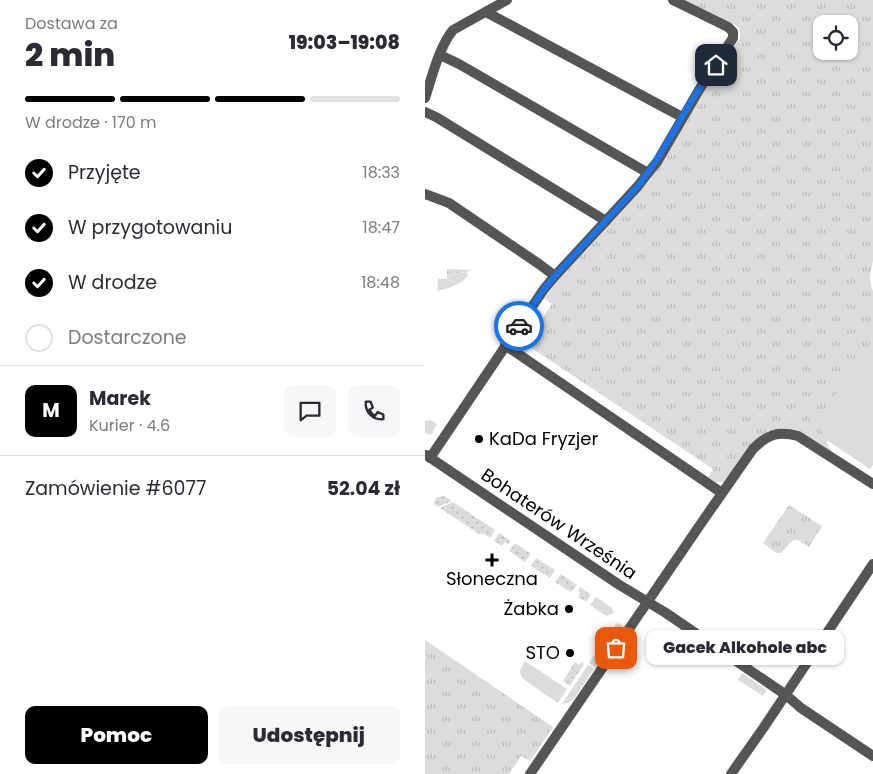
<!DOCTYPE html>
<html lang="pl">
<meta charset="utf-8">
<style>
body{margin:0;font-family:Poppins,sans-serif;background:#f7f7f7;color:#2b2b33;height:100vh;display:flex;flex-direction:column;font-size:19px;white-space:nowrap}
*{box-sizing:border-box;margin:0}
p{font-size:16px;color:#7c7c81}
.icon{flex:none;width:28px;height:28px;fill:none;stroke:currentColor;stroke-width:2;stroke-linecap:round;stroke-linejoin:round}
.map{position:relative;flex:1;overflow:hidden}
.drawer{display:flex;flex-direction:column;background:#fff;width:425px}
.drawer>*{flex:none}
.buttons{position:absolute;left:388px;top:15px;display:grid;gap:10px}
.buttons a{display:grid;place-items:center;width:45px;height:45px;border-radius:10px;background:#fff;box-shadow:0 1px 4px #0004;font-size:25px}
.pin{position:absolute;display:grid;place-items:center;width:42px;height:42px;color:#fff;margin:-21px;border-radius:10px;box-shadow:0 2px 8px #0006}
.courier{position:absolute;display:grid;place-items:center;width:50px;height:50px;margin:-25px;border:4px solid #1a73e8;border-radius:50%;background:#fff;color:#222;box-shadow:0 1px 6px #0007}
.bubble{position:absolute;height:35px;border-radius:10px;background:#fff;box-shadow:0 1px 4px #0004;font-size:16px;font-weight:800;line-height:35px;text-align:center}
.summary em{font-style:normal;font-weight:800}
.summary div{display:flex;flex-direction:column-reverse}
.summary{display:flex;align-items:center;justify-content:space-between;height:85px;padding:0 25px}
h1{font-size:32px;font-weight:800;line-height:38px}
.bar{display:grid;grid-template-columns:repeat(4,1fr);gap:8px 5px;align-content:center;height:60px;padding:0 25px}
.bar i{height:6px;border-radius:4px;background:#e1e1e2}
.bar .current{background:#000}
.bar p{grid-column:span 4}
.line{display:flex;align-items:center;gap:12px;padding:0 25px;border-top:1px solid #e1e1e2}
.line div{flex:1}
.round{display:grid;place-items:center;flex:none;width:52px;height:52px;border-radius:10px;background:#f7f7f7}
ol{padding:0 25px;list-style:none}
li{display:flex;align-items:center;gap:15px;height:55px}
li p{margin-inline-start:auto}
li .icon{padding:5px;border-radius:50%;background:#000;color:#fff;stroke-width:4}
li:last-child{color:#7c7c81}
li i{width:28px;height:28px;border:2px solid #e1e1e2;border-radius:50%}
.primary-button{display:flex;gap:10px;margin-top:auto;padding:10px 25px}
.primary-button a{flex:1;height:58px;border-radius:10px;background:#000;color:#fff;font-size:20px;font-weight:800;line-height:58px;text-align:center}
.primary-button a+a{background:#f7f7f7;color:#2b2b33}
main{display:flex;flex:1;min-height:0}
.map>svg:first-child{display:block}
.grass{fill:#dcdcdc}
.park{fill:url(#park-tufts);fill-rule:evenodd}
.garden{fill:url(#garden-dots)}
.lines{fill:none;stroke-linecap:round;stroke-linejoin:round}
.street{stroke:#555;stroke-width:10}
.done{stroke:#595959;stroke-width:5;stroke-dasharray:0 9}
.route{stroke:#1a73e8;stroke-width:6}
.poi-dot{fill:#000;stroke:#fff;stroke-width:2}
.labels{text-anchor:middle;stroke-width:4.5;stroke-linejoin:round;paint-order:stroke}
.poi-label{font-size:18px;fill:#000;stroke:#fff;text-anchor:end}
.street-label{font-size:18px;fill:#000;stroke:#fff}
</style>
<main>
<section class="drawer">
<div class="summary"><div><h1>2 min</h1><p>Dostawa za</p></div><em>19:03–19:08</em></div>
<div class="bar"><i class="current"></i><i class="current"></i><i class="current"></i><i></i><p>W drodze · 170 m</p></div>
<ol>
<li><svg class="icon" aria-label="check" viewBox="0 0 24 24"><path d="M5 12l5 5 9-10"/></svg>Przyjęte<p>18:33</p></li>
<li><svg class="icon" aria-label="check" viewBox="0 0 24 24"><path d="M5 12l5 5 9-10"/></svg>W przygotowaniu<p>18:47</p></li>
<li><svg class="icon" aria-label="check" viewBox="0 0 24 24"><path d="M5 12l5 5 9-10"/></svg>W drodze<p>18:48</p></li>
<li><i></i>Dostarczone</li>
</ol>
<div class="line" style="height:90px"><b class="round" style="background:#000;color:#fff">M</b><div><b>Marek</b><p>Kurier · 4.6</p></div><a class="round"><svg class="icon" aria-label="chat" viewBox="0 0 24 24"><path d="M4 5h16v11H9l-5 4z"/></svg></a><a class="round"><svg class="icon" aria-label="phone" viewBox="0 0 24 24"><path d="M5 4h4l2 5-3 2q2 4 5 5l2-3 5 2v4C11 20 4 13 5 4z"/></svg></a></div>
<div class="line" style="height:65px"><div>Zamówienie #6077</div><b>52.04 zł</b></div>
<div class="primary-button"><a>Pomoc</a><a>Udostępnij</a></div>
</section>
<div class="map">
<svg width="448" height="774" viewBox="0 0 448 774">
<defs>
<pattern id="park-tufts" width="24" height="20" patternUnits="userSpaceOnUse" patternTransform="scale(1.25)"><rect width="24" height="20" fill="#dcdcdc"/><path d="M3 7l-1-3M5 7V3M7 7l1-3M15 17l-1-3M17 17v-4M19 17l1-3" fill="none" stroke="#bbb"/></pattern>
<pattern id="garden-dots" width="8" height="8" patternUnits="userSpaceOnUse" patternTransform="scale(1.25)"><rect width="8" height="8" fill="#dcdcdc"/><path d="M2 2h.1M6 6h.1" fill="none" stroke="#bbb" stroke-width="1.8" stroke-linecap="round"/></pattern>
</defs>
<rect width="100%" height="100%" fill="#fff"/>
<g class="grass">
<path d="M38 272 42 277C34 286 23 288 12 291L13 279H22V276Z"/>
<polygon points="445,280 448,292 448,465 445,469 403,441 400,443 348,428"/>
<polygon points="5,420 12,424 6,435 0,433 0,421"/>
<polygon points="171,597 187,608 189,613 181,616 165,605"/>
<polygon points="194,623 198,626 188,643 181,639 191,624"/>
<polygon points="178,643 185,648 171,668 164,663"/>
<polygon points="100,661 142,689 133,703 98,679 96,676 95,670"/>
<polygon points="163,665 169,669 149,699 143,703 137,704"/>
<polygon points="317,673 342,690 338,696 313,680"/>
</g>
<g class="park">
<path d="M257 0H448V261L445 276V284L448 292V340L392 422 407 453 345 431 333 438 299 482H291L283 477 288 469 105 347 100 354 94 346V338L101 343 127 304 119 298 130 284 225 180 236 164 269 107 315 38V30L312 26ZM396 24H424V51H396Z"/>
<path d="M364 505 397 526 384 547C366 534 369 541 356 553H351L338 543Z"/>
<polygon points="0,640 128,727 105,761 96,756 84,774 0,774"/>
</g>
<g class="garden">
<polygon points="22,269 47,270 41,272 43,275 42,277 38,272 22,276"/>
<polygon points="20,496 27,501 13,507 8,503 12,497"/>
<polygon points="28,502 70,530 65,538 59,534 54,534 15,508"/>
<polygon points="74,533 86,541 83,544 80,542 77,546 69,541"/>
<polygon points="90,543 106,554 100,562 84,551"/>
<polygon points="111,558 130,570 125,578 106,566"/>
<polygon points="136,574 152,585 146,592 130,582"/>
<polygon points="155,587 166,595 161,602 153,597 155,593 153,591"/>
<polygon points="150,662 154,665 157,662 159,664 145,686 138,681"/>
</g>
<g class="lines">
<g class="street">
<polyline points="61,12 257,117"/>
<polyline points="15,55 34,64 223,173"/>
<path d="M0 98C7 77 14 47 28 30L82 0"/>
<polyline points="0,112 11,117 181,221"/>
<polyline points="0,194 24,203 114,264 130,276"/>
<polyline points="80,345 297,493"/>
<polyline points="1,455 193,584 241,613 361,695 376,708 448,756"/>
<polyline points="5,458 119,289 130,276 213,186 223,173 232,162 274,90 308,38 308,32 303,27 248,0"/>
<path d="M105 774 277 522 328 449C343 434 353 431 373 436L448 484"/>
<polyline points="306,774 339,727 448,564"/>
</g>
</g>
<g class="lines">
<polyline class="done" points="94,326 80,345 297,493 191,648"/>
<path class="route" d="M94 326 119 289 130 276 213 186C230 164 244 141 257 117 267 99 279 82 291 65"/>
</g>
<g class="poi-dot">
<circle cx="54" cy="439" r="5"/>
<path d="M64.5 552.5h5v5h5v5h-5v5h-5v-5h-5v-5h5z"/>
<circle cx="144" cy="609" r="5"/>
<circle cx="145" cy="653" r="5"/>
</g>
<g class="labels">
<g class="poi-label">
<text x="64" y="445" text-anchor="start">KaDa Fryzjer</text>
<text x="67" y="585" text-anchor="middle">Słoneczna</text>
<text x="134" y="615">Żabka</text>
<text x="135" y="659">STO</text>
</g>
<g class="street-label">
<text transform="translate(134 524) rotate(34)" y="6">Bohaterów Września</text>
</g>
</g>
</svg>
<div class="buttons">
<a><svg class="icon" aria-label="locate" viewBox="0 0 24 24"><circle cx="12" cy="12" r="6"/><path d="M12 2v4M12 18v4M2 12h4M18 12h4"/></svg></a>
</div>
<div class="pin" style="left:191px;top:648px;background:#ea580c"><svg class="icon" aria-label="bag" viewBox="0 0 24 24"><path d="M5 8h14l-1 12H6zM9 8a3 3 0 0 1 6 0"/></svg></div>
<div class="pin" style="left:291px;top:65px;background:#1f2937"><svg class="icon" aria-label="home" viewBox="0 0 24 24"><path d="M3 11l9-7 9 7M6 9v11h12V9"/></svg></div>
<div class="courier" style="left:94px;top:326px"><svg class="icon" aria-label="car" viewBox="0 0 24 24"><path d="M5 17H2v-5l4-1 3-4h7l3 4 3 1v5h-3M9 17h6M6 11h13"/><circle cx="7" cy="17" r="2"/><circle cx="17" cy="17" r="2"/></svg></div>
<div class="bubble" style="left:221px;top:630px;width:198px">Gacek Alkohole abc</div>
</div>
</main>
